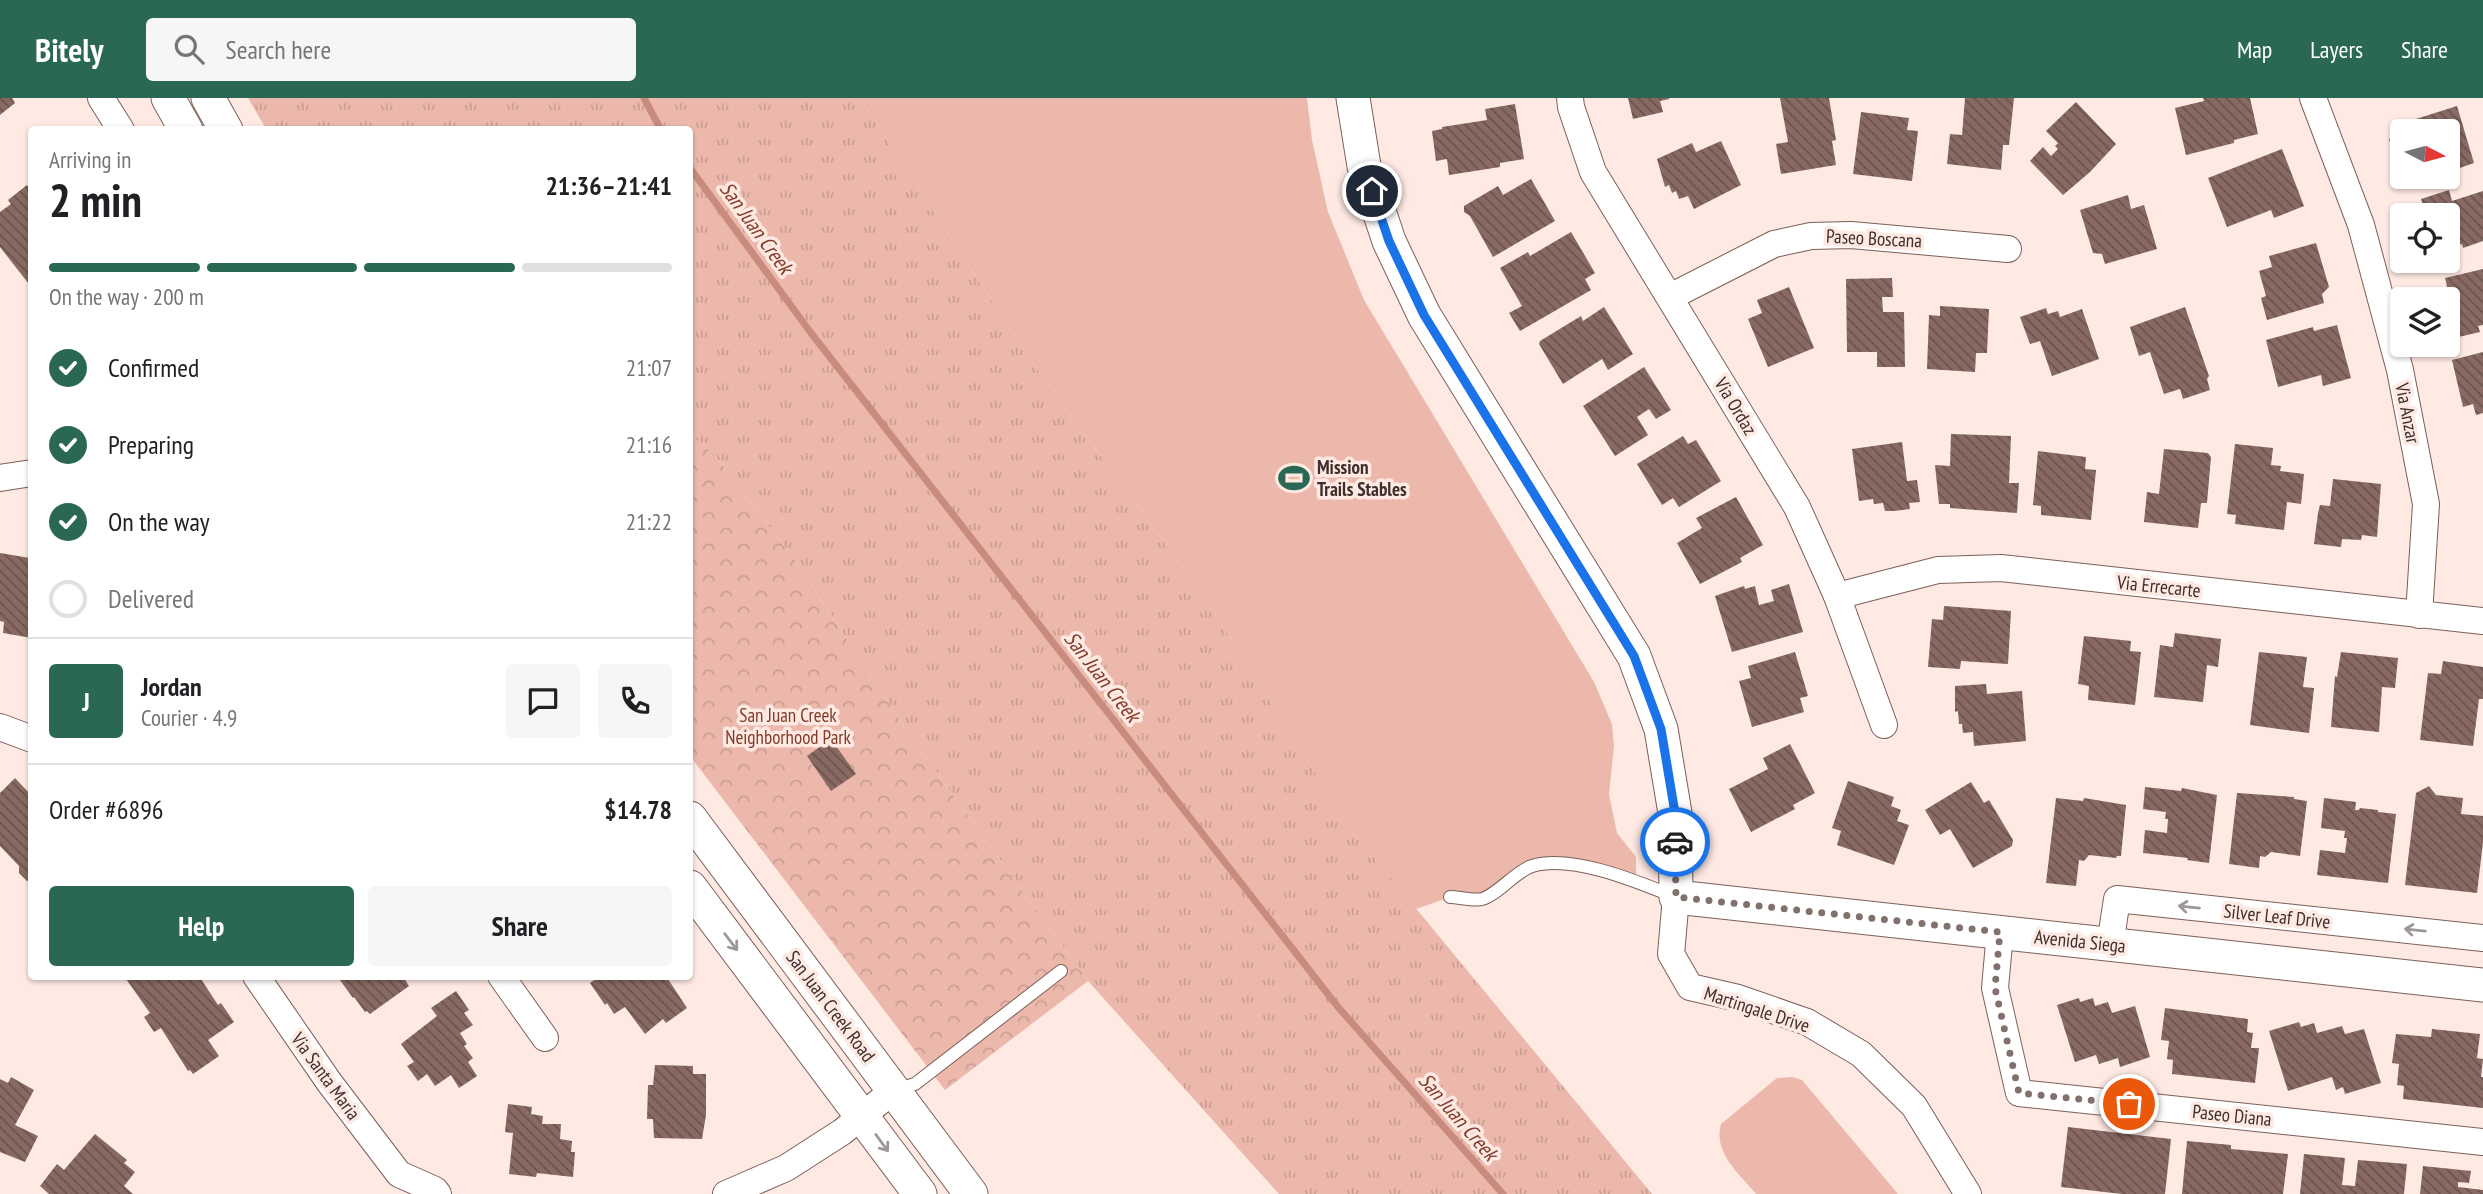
<!DOCTYPE html>
<meta charset="utf-8">
<style>
body{margin:0;font-family:"PT Sans Narrow",sans-serif;background:#f6f6f6;color:#202124;height:100vh;display:flex;flex-direction:column;font-size:26px;white-space:nowrap}
*{box-sizing:border-box;margin:0}
p{font-size:23px;color:#757577}
.icon{flex:none;width:38px;height:38px;fill:none;stroke:currentColor;stroke-width:2;stroke-linecap:round;stroke-linejoin:round}
.map{position:relative;flex:1;overflow:hidden}
.details{position:absolute;left:28px;top:28px;width:665px;height:854px;display:flex;flex-direction:column;background:#fff;border-radius:7px;box-shadow:0 2px 5px #0004}
.details>*{flex:none}
.needle{width:46px;rotate:96deg}
.controls{position:absolute;left:2390px;top:21px;display:grid;gap:14px}
.controls a{display:grid;place-items:center;width:70px;height:70px;border-radius:7px;background:#fff;box-shadow:0 2px 5px #0004;font-size:35px}
.pin{position:absolute;display:grid;place-items:center;width:60px;height:60px;color:#fff;margin:-30px;border:4px solid #fff;border-radius:50%;box-shadow:0 2px 7px #0007}
.courier{position:absolute;display:grid;place-items:center;width:70px;height:70px;margin:-35px;border:5px solid #1a73e8;border-radius:50%;background:#fff;color:#222;box-shadow:0 2px 9px #0007}
.overview em{font-style:normal;font-weight:700}
.overview div{display:flex;flex-direction:column-reverse}
.overview{display:flex;align-items:center;justify-content:space-between;height:119px;padding:0 21px}
h1{font-size:46px;font-weight:700;line-height:52px}
.bar{display:grid;grid-template-columns:repeat(4,1fr);gap:10px 7px;align-content:center;height:84px;padding:0 21px}
.bar i{height:9px;border-radius:5px;background:#e0e0e0}
.bar .active{background:#2a6855}
.bar p{grid-column:span 4}
.line{display:flex;align-items:center;gap:18px;padding:0 21px;border-top:2px solid #e0e0e0}
.line div{flex:1}
.round{display:grid;place-items:center;flex:none;width:74px;height:74px;border-radius:7px;background:#f6f6f6}
ol{padding:0 21px;list-style:none}
li{display:flex;align-items:center;gap:21px;height:77px}
li p{margin-inline-start:auto}
li .icon{padding:7px;border-radius:50%;background:#2a6855;color:#fff;stroke-width:4}
li:last-child{color:#757577}
li i{width:38px;height:38px;border:4px solid #e0e0e0;border-radius:50%}
.button{display:flex;gap:14px;margin-top:auto;padding:14px 21px}
.button a{flex:1;height:80px;border-radius:7px;background:#2a6855;color:#fff;font-size:28px;font-weight:700;line-height:80px;text-align:center}
.button a+a{background:#f6f6f6;color:#202124}
header{display:flex;align-items:center;gap:42px;box-sizing:border-box;height:98px;padding:0 35px;background:#2a6855;color:#fff}
header strong{font-size:33px}
nav{display:flex;gap:38px;margin-inline-start:auto;font-size:24px}
.search{width:490px;height:63px;background:#f6f6f6;display:flex;align-items:center;gap:18px;box-sizing:border-box;padding:0 24px;border-radius:7px;color:#757577;font-size:26px}
.map>svg:first-child{display:block}
.grass{fill:url(#grass-tufts)}
.park{fill:url(#park-crowns)}
.pitch{fill:#ecb8ab}
.lines{fill:none;stroke-linecap:round;stroke-linejoin:round}
.stream{stroke:#c78c7d;stroke-width:7}
.building{fill:url(#building-back-hatch)}
.service-casing{stroke:#7c5f58;stroke-width:14}
.minor-casing{stroke:#7c5f58;stroke-width:28}
.tertiary-casing{stroke:#7c5f58;stroke-width:35}
.service{stroke:#fff;stroke-width:12}
.minor{stroke:#fff;stroke-width:26}
.tertiary{stroke:#fff;stroke-width:33}
.oneway{stroke:#9e9796}
.done{stroke:#81706c;stroke-width:7;stroke-dasharray:0 12.6}
.route{stroke:#1a73e8;stroke-width:9}
.labels{text-anchor:middle;stroke-width:7;stroke-linejoin:round;paint-order:stroke}
.street-label{font-size:19px;fill:#3d2f2c;stroke:#fee9e3}
.poi-label{font-size:19px;font-weight:bold;fill:#3d2f2c;stroke:#fee9e3;text-anchor:start}
.park-label{font-size:19px;fill:#833927;stroke:#fee9e3}
.water-label{font-size:21px;font-style:italic;fill:#843a28;stroke:#fee9e3}
</style>
<header>
<strong>Bitely</strong>
<div class="search"><svg class="icon" aria-label="search" viewBox="0 0 24 24"><circle cx="10" cy="10" r="6"/><path d="M15 15l6 6"/></svg>Search here</div>
<nav><a>Map</a><a>Layers</a><a>Share</a></nav>
</header>
<div class="map">
<svg width="2483" height="1096" viewBox="0 0 2483 1096">
<defs>
<pattern id="grass-tufts" width="24" height="20" patternUnits="userSpaceOnUse" patternTransform="scale(1.75)"><rect width="24" height="20" fill="#ecb8ab"/><path d="M3 7l-1-3M5 7V3M7 7l1-3M15 17l-1-3M17 17v-4M19 17l1-3" fill="none" stroke="#cb9e93"/></pattern>
<pattern id="park-crowns" width="20" height="18" patternUnits="userSpaceOnUse" patternTransform="scale(1.75)"><rect width="20" height="18" fill="#ecb8ab"/><path d="M2 6a3 3 0 1 1 6 0M12 15a3 3 0 1 1 6 0" fill="none" stroke="#cb9e93"/></pattern>
<pattern id="building-back-hatch" width="6" height="6" patternUnits="userSpaceOnUse" patternTransform="scale(1.75)"><rect width="6" height="6" fill="#886a63"/><path d="M-1 5l2 2M0 0l6 6M5-1l2 2" fill="none" stroke="#6a534e"/></pattern>
</defs>
<rect width="100%" height="100%" fill="#fee9e3"/>
<polygon class="grass" points="248,0 860,0 1029,260 1205,500 1352,733 1652,1096 1279,1096 1088,883 910,638 799,468 712,354 690,337 690,32 266,31"/>
<polygon class="park" points="690,337 712,354 799,468 910,638 1088,883 945,992 690,658"/>
<g class="pitch">
<polygon points="860,0 1307,0 1312,42 1328,114 1364,202 1594,584 1612,626 1614,648 1609,696 1617,735 1636,759 1636,783 1565,765 1531,768 1482,801 1450,799 1416,811 1352,733 1205,500 1029,260"/>
<path d="M1792 979 1802 982 1898 1096H1756C1739 1075 1713 1055 1721 1026L1777 980Z"/>
</g>
<g class="lines">
<g class="stream">
<polyline points="644,0 661,32"/>
<polyline points="690,70 811,235 1338,909 1503,1096"/>
</g>
</g>
<g class="building">
<polygon points="0,0 12,0 15,5 0,17"/>
<polygon points="1628,0 1669,0 1669,1 1660,3 1663,14 1633,21"/>
<polygon points="1780,0 1829,0 1836,42 1832,43 1836,67 1781,76 1776,46 1788,44"/>
<polygon points="1965,0 2014,0 2009,47 2003,47 2001,72 1947,66 1950,36 1962,37"/>
<polygon points="2203,0 2250,0 2258,36 2234,42 2234,45 2186,57 2175,10 2204,3"/>
<polygon points="2076,4 2116,46 2090,74 2063,97 2030,63 2043,49 2051,58 2058,51 2055,48 2058,45 2046,33"/>
<polygon points="1515,6 1524,61 1500,65 1500,69 1449,77 1447,61 1436,63 1432,33 1442,31 1442,29 1487,22 1485,11"/>
<polygon points="2457,8 2474,65 2448,74 2448,33 2420,33 2416,21"/>
<polygon points="1861,14 1909,20 1907,32 1918,33 1912,83 1853,76"/>
<polygon points="2402,36 2403,79 2430,79 2404,88 2389,41"/>
<polygon points="1721,43 1741,87 1694,111 1688,98 1679,101 1676,93 1672,95 1669,87 1665,89 1657,61 1692,45 1696,54"/>
<polygon points="2282,51 2304,108 2274,120 2271,112 2227,129 2208,80"/>
<polygon points="1531,81 1555,123 1493,159 1470,118 1464,114 1464,108 1498,88 1503,97"/>
<polygon points="27,87 32,93 32,190 0,149 0,114 11,106 8,102"/>
<polygon points="2449,92 2452,103 2483,93 2483,143 2463,150 2462,146 2448,150 2448,117 2426,117 2421,101"/>
<polygon points="2128,97 2131,111 2144,107 2157,151 2105,166 2102,156 2093,155 2080,112"/>
<polygon points="1571,134 1595,175 1585,181 1591,192 1520,233 1509,215 1522,208 1500,170 1528,154 1530,158"/>
<polygon points="2316,145 2329,189 2322,196 2324,205 2267,222 2261,200 2266,198 2259,173 2272,169 2269,158"/>
<polygon points="2483,171 2483,227 2478,228 2480,234 2450,241 2448,201 2440,201 2438,196 2448,193 2445,180"/>
<polygon points="1892,180 1893,199 1882,199 1883,214 1904,214 1905,269 1877,269 1877,254 1847,254 1846,181"/>
<polygon points="1789,189 1814,250 1768,269 1748,221 1762,215 1757,202"/>
<polygon points="1940,208 1989,211 1987,255 1976,255 1975,274 1927,271 1929,217 1940,218"/>
<polygon points="1604,209 1633,256 1608,272 1602,261 1563,286 1539,246 1540,243 1581,218 1583,223"/>
<polygon points="2185,209 2209,278 2207,281 2210,292 2183,301 2180,291 2164,296 2150,254 2139,258 2130,229"/>
<polygon points="2046,210 2048,216 2058,213 2060,219 2082,211 2099,261 2052,278 2040,243 2030,246 2020,219"/>
<polygon points="2337,227 2351,280 2323,288 2321,277 2278,289 2266,242 2313,229 2314,233"/>
<polygon points="2483,254 2483,315 2476,317 2473,306 2463,309 2452,262"/>
<polygon points="1644,269 1671,312 1656,321 1649,311 1637,319 1648,337 1615,358 1583,308"/>
<polygon points="1951,336 2011,338 2009,385 2019,385 2017,415 1950,410 1950,406 1939,406 1935,367 1950,368"/>
<polygon points="1683,338 1688,346 1696,342 1721,383 1679,409 1673,400 1662,407 1637,366"/>
<polygon points="1902,344 1907,383 1917,382 1920,404 1909,405 1910,411 1894,413 1885,413 1883,405 1874,406 1873,401 1859,403 1852,351"/>
<polygon points="2235,346 2273,350 2271,367 2281,368 2280,373 2304,376 2301,406 2287,404 2284,432 2235,426 2236,417 2227,416"/>
<polygon points="2164,351 2208,355 2211,359 2207,405 2201,405 2198,430 2144,424 2147,394 2159,396"/>
<polygon points="2038,353 2086,359 2085,371 2096,372 2091,422 2041,417 2041,408 2033,407"/>
<polygon points="2333,381 2381,386 2377,439 2362,437 2361,442 2342,441 2341,449 2314,446 2318,415 2320,407 2330,408"/>
<polygon points="1736,399 1763,447 1740,460 1742,464 1700,486 1677,445 1702,430 1696,420"/>
<polygon points="0,455 30,460 28,471 32,470 32,540 3,535 4,524 0,523"/>
<polygon points="1789,486 1803,534 1732,554 1715,498 1744,488 1745,491 1755,488 1759,507 1774,503 1771,492"/>
<polygon points="1944,508 2011,513 2008,566 1961,563 1960,571 1928,569 1932,521 1943,522"/>
<polygon points="2175,535 2221,541 2218,569 2207,567 2203,604 2154,599 2160,547 2173,549"/>
<polygon points="2084,538 2131,543 2130,553 2141,554 2135,607 2088,602 2089,588 2078,586"/>
<polygon points="1795,554 1808,598 1800,600 1804,614 1752,629 1739,583 1751,580 1748,568"/>
<polygon points="2259,554 2307,559 2303,589 2314,590 2309,635 2250,627"/>
<polygon points="2341,554 2398,560 2395,590 2382,589 2379,634 2331,629 2335,578 2337,579"/>
<polygon points="2443,563 2483,569 2483,601 2479,601 2473,648 2420,642 2428,575 2441,576"/>
<polygon points="1986,586 1987,596 2022,593 2026,643 1974,648 1973,634 1963,635 1962,626 1959,626 1958,613 1955,614 1955,588"/>
<polygon points="831,641 856,676 831,693 807,658"/>
<polygon points="1790,646 1815,695 1793,707 1795,711 1751,734 1729,691 1768,671 1763,660"/>
<polygon points="15,680 32,698 32,783 27,783 19,775 19,768 0,748 0,695"/>
<polygon points="1848,683 1894,699 1891,708 1901,712 1897,723 1909,727 1894,767 1837,747 1841,733 1832,730"/>
<polygon points="1971,684 1984,705 1989,702 2013,742 2012,748 1973,770 1950,731 1940,737 1925,712"/>
<polygon points="2429,688 2436,697 2463,700 2461,716 2483,718 2483,744 2477,795 2405,787 2416,695"/>
<polygon points="2145,689 2181,693 2182,690 2217,697 2209,765 2187,762 2188,760 2143,755 2145,732 2167,735 2168,721 2165,721 2166,714 2143,711"/>
<polygon points="2237,695 2294,699 2294,701 2307,703 2300,758 2271,754 2265,759 2260,758 2259,770 2229,766"/>
<polygon points="2056,700 2083,703 2084,700 2126,707 2121,758 2117,758 2116,760 2089,757 2084,763 2079,762 2076,788 2046,785"/>
<polygon points="2324,700 2356,704 2355,712 2359,712 2360,710 2378,712 2378,714 2396,716 2388,785 2317,777 2320,752 2345,755 2347,740 2344,740 2345,733 2321,730"/>
<polygon points="124,878 199,878 218,907 221,905 234,924 208,942 219,958 193,976 190,972 188,973 161,930 154,934 144,919 150,915"/>
<polygon points="337,878 403,878 409,888 370,916 367,913 365,914 354,899 353,900"/>
<polygon points="600,878 666,878 687,910 666,925 663,921 645,936 625,909 614,916 607,905 605,907 590,885"/>
<polygon points="456,893 469,912 464,915 473,927 460,935 467,946 464,948 473,960 468,964 477,978 459,990 451,977 435,988 427,976 418,983 407,968 414,964 401,946 437,918 431,910"/>
<polygon points="2079,900 2080,904 2093,900 2095,908 2108,904 2112,915 2135,908 2150,959 2120,969 2118,960 2099,966 2096,957 2075,964 2057,907"/>
<polygon points="2165,910 2248,921 2247,934 2253,935 2251,950 2259,950 2255,985 2172,976 2173,962 2167,961 2169,943 2161,942"/>
<polygon points="2299,924 2301,929 2314,925 2317,935 2342,928 2345,936 2364,931 2381,985 2345,996 2343,989 2336,992 2332,979 2288,993 2269,933"/>
<polygon points="2432,931 2480,936 2477,960 2483,961 2481,979 2483,979 2483,1010 2403,1001 2404,988 2397,987 2399,966 2392,965 2396,936 2431,939"/>
<polygon points="655,967 693,968 693,976 706,976 706,1017 702,1041 654,1040 653,1021 647,1021 648,987 653,987"/>
<polygon points="11,979 34,992 15,1027 38,1038 25,1064 0,1054 0,981 8,985"/>
<polygon points="508,1006 532,1009 531,1016 543,1018 542,1026 561,1026 560,1041 572,1043 571,1054 575,1054 573,1079 537,1075 536,1079 509,1076 513,1035 505,1034"/>
<polygon points="2068,1029 2171,1041 2165,1096 2122,1096 2061,1089"/>
<polygon points="95,1036 127,1062 124,1065 135,1074 124,1088 133,1096 49,1096 40,1088 57,1066 64,1072"/>
<polygon points="2187,1043 2231,1047 2231,1051 2288,1056 2283,1096 2182,1096"/>
<polygon points="2304,1056 2345,1060 2342,1087 2355,1088 2358,1062 2407,1066 2404,1096 2300,1096"/>
<polygon points="2423,1068 2471,1073 2469,1085 2458,1084 2458,1089 2483,1092 2483,1096 2420,1096"/>
</g>
<g class="lines">
<defs>
<g id="service">
<path d="M1450 799C1459 799 1473 803 1482 801 1497 797 1516 773 1532 768 1571 756 1636 783 1673 798"/>
<polyline points="895,992 915,986 1061,873"/>
</g>
<g id="minor">
<polyline points="101,0 121,32"/>
<polyline points="1570,0 1571,9 1593,74 1797,409 1837,498 1884,627"/>
<polyline points="2313,0 2361,127 2400,272 2426,406 2419,517"/>
<polyline points="1670,199 1774,146 1811,138 1851,137 2008,151"/>
<polyline points="0,380 32,375"/>
<polyline points="1837,498 1938,472 2001,470 2483,523"/>
<polyline points="0,629 32,641"/>
<polyline points="1676,799 1671,856 1690,889 1738,900 1807,924 1861,956 1914,1008 1968,1096"/>
<polyline points="2000,834 1995,890 2019,995 2483,1044"/>
<polyline points="2110,847 2117,801 2483,840"/>
<polyline points="256,878 329,984 399,1076 435,1092 438,1096"/>
<polyline points="501,878 545,940"/>
<polyline points="726,1096 786,1070 842,1034 894,992"/>
</g>
<g id="tertiary">
<polyline points="168,0 186,32"/>
<polyline points="208,0 226,32"/>
<polyline points="1353,0 1364,68 1389,143 1424,217 1634,558 1661,631 1675,715 1676,799 2483,887"/>
<polyline points="690,720 971,1096"/>
<polyline points="690,789 920,1096"/>
</g>
</defs>
<use href="#service" class="service-casing"/>
<use href="#minor" class="minor-casing"/>
<use href="#tertiary" class="tertiary-casing"/>
<use href="#service" class="service"/>
<use href="#minor" class="minor"/>
<use href="#tertiary" class="tertiary"/>
</g>
<defs><path id="oneway-shaft" d="M-6 0H5M1.5-3L5.5 0L1.5 3" fill="none" stroke-width="1.6" stroke-linecap="round" stroke-linejoin="round" transform="scale(1.75)"/></defs>
<g class="oneway">
<use href="#oneway-shaft" transform="translate(2189 809) rotate(-174)"/>
<use href="#oneway-shaft" transform="translate(2415 832) rotate(-174)"/>
<use href="#oneway-shaft" transform="translate(731 844) rotate(53)"/>
<use href="#oneway-shaft" transform="translate(882 1045) rotate(54)"/>
</g>
<g class="lines">
<polyline class="done" points="1675,744 1676,799 2000,834 1995,890 2019,995 2129,1006"/>
<polyline class="route" points="1372,93 1389,143 1424,217 1634,558 1661,631 1675,715 1675,744"/>
</g>
<defs>
<symbol id="stadium-bare" viewBox="-9 -9 18 18"><path d="M0-5a6.5 5 0 1 0 0 10a6.5 5 0 1 0 0-10ZM-3.5-1.8h7v3.6h-7Z" fill="#2a6855" stroke="#fee9e3" stroke-width="2.5" paint-order="stroke"/></symbol>
</defs>
<g fill-rule="evenodd">
<use href="#stadium-bare" x="1272" y="358" width="44" height="44"/>
</g>
<g class="labels">
<g class="street-label">
<text transform="translate(1874 140) rotate(3)" y="7">Paseo Boscana</text>
<text transform="translate(1736 308) rotate(59)" y="7">Via Ordaz</text>
<text transform="translate(2408 315) rotate(79)" y="7">Via Anzar</text>
<text transform="translate(2159 488) rotate(6)" y="7">Via Errecarte</text>
<text transform="translate(2277 818) rotate(6)" y="7">Silver Leaf Drive</text>
<text transform="translate(2080 843) rotate(6)" y="7">Avenida Siega</text>
<text transform="translate(831 908) rotate(53)" y="7">San Juan Creek Road</text>
<text transform="translate(1757 911) rotate(18)" y="7">Martingale Drive</text>
<text transform="translate(326 978) rotate(54)" y="7">Via Santa Maria</text>
<text transform="translate(2232 1017) rotate(6)" y="7">Paseo Diana</text>
</g>
<g class="poi-label">
<text x="1317" y="376">Mission<tspan x="1317" dy="22">Trails Stables</tspan></text>
</g>
<g class="park-label">
<text x="788" y="624">San Juan Creek<tspan x="788" dy="22">Neighborhood Park</tspan></text>
</g>
<g class="water-label">
<text transform="translate(756 130) rotate(54)" y="7">San Juan Creek</text>
<text transform="translate(1102 579) rotate(52)" y="7">San Juan Creek</text>
<text transform="translate(1458 1019) rotate(49)" y="7">San Juan Creek</text>
</g>
</g>
</svg>
<div class="controls">
<a><svg class="needle" viewBox="-14 -14 28 28"><path d="M0-13l5 13h-10z" fill="#e53935"/><path d="M0 13l5-13h-10z" fill="#757577"/></svg></a>
<a><svg class="icon" aria-label="locate" viewBox="0 0 24 24"><circle cx="12" cy="12" r="6"/><path d="M12 2v4M12 18v4M2 12h4M18 12h4"/></svg></a>
<a><svg class="icon" aria-label="layers" viewBox="0 0 24 24"><path d="M12 4l9 5-9 5-9-5zM3 14l9 5 9-5"/></svg></a>
</div>
<div class="pin" style="left:2129px;top:1006px;background:#ea580c"><svg class="icon" aria-label="bag" viewBox="0 0 24 24"><path d="M5 8h14l-1 12H6zM9 8a3 3 0 0 1 6 0"/></svg></div>
<div class="pin" style="left:1372px;top:93px;background:#1f2937"><svg class="icon" aria-label="home" viewBox="0 0 24 24"><path d="M3 11l9-7 9 7M6 9v11h12V9"/></svg></div>
<div class="courier" style="left:1675px;top:744px"><svg class="icon" aria-label="car" viewBox="0 0 24 24"><path d="M5 17H2v-5l4-1 3-4h7l3 4 3 1v5h-3M9 17h6M6 11h13"/><circle cx="7" cy="17" r="2"/><circle cx="17" cy="17" r="2"/></svg></div>
<section class="details">
<div class="overview"><div><h1>2 min</h1><p>Arriving in</p></div><em>21:36–21:41</em></div>
<div class="bar"><i class="active"></i><i class="active"></i><i class="active"></i><i></i><p>On the way · 200 m</p></div>
<ol>
<li><svg class="icon" aria-label="check" viewBox="0 0 24 24"><path d="M5 12l5 5 9-10"/></svg>Confirmed<p>21:07</p></li>
<li><svg class="icon" aria-label="check" viewBox="0 0 24 24"><path d="M5 12l5 5 9-10"/></svg>Preparing<p>21:16</p></li>
<li><svg class="icon" aria-label="check" viewBox="0 0 24 24"><path d="M5 12l5 5 9-10"/></svg>On the way<p>21:22</p></li>
<li><i></i>Delivered</li>
</ol>
<div class="line" style="height:126px"><b class="round" style="background:#2a6855;color:#fff">J</b><div><b>Jordan</b><p>Courier · 4.9</p></div><a class="round"><svg class="icon" aria-label="chat" viewBox="0 0 24 24"><path d="M4 5h16v11H9l-5 4z"/></svg></a><a class="round"><svg class="icon" aria-label="phone" viewBox="0 0 24 24"><path d="M5 4h4l2 5-3 2q2 4 5 5l2-3 5 2v4C11 20 4 13 5 4z"/></svg></a></div>
<div class="line" style="height:91px"><div>Order #6896</div><b>$14.78</b></div>
<div class="button"><a>Help</a><a>Share</a></div>
</section>
</div>
